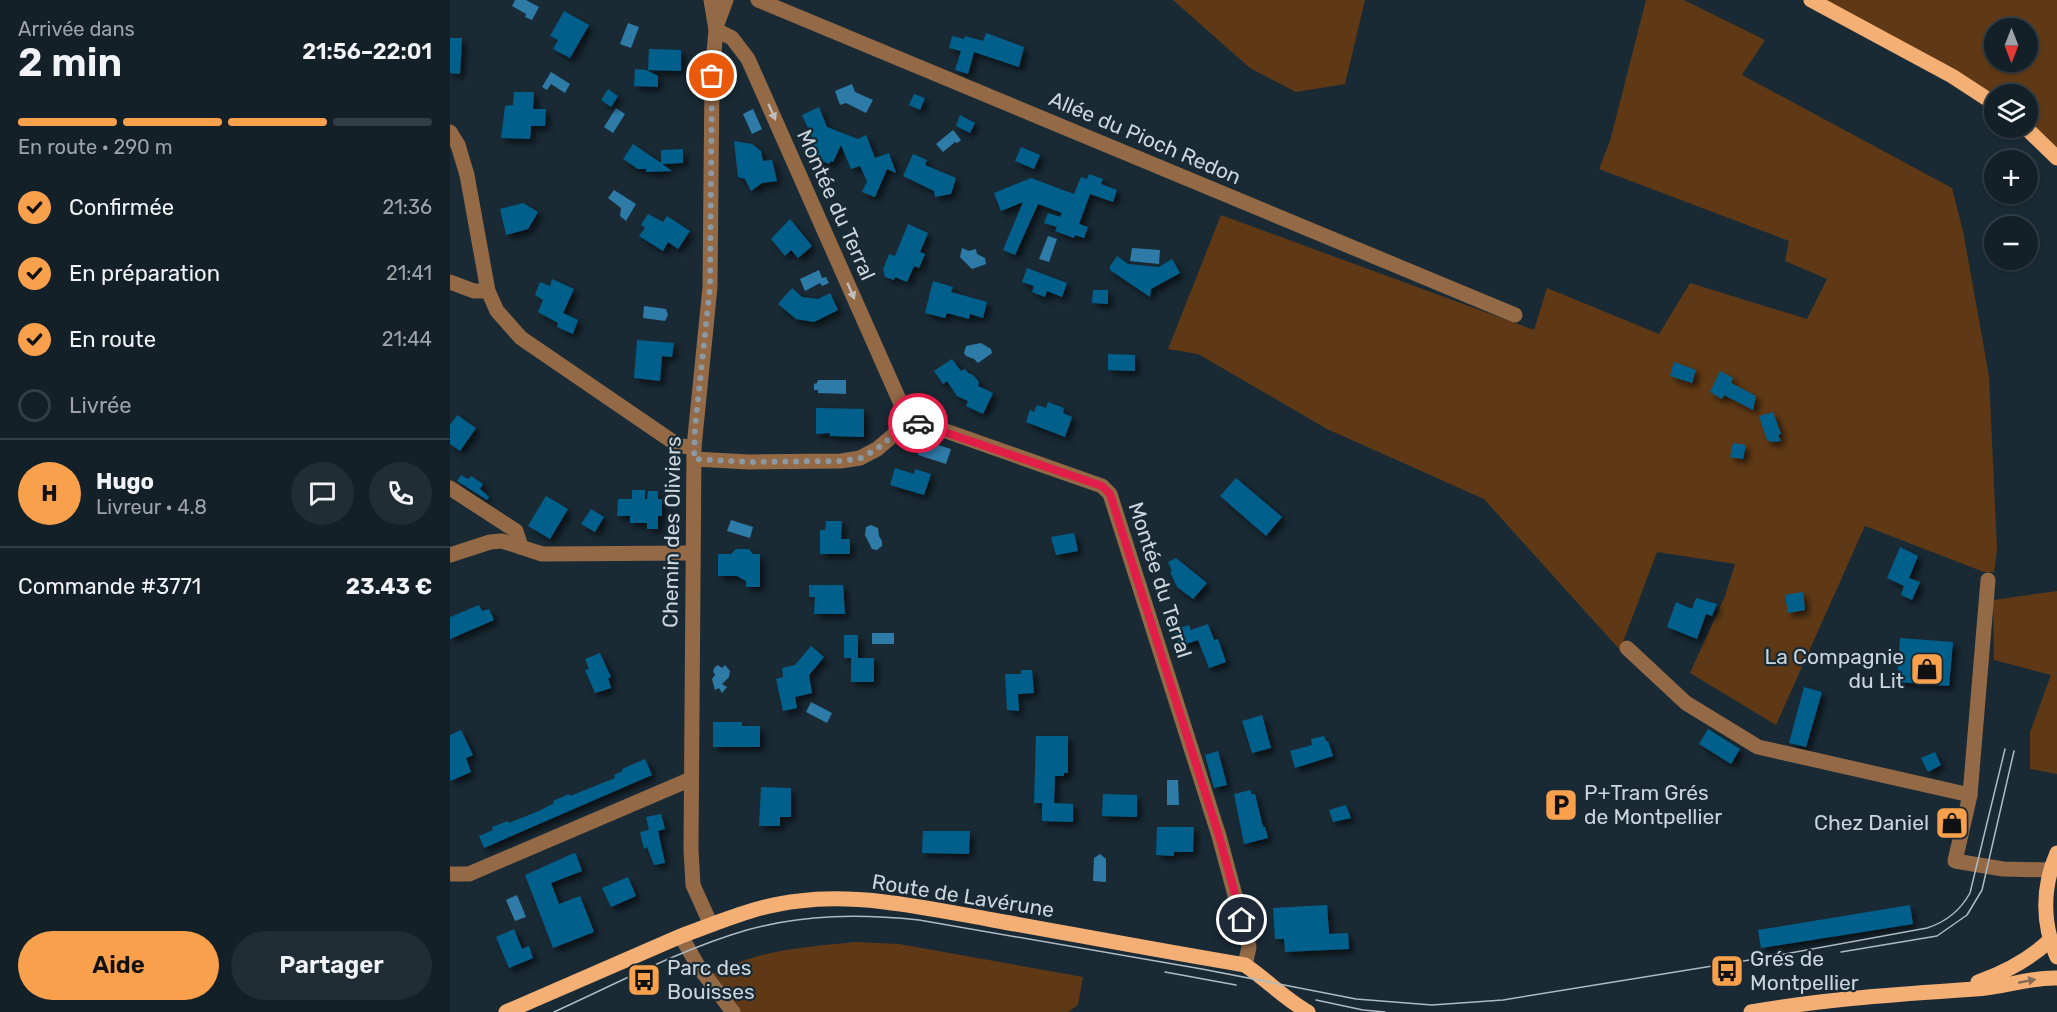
<!DOCTYPE html>
<html lang="fr">
<meta charset="utf-8">
<style>
body{margin:0;font-family:Rubik,sans-serif;background:#202d34;color:#f1f3f6;height:100vh;display:flex;flex-direction:column;font-size:22px;white-space:nowrap}
*{box-sizing:border-box;margin:0}
p{font-size:20px;color:#9da3a8}
.icon{flex:none;width:33px;height:33px;fill:none;stroke:currentColor;stroke-width:2;stroke-linecap:round;stroke-linejoin:round}
.map{position:relative;flex:1;overflow:hidden}
.panel{display:flex;flex-direction:column;background:#132028;width:450px}
.panel>*{flex:none}
.needle{width:39px;rotate:180deg}
.buttons{position:absolute;left:1534px;top:18px;display:grid;gap:12px}
.buttons a{display:grid;place-items:center;width:54px;height:54px;border-radius:50%;background:#132028;box-shadow:0 2px 4px #0004,0 0 0 2px #323e45;font-size:30px}
.pin{position:absolute;display:grid;place-items:center;width:51px;height:51px;color:#fff;margin:-26px;border:3px solid #fff;border-radius:50%;box-shadow:0 2px 6px #0007}
.courier{position:absolute;display:grid;place-items:center;width:60px;height:60px;margin:-30px;border:4px solid #e11d48;border-radius:50%;background:#fff;color:#222;box-shadow:0 2px 8px #0007}
.overview em{font-style:normal;font-weight:600}
.overview div{display:flex;flex-direction:column-reverse}
.overview{display:flex;align-items:center;justify-content:space-between;height:102px;padding:0 18px}
h1{font-size:39px;font-weight:600;line-height:45px}
.bar{display:grid;grid-template-columns:repeat(4,1fr);gap:9px 6px;align-content:center;height:72px;padding:0 18px}
.bar i{height:8px;border-radius:4px;background:#323e45}
.bar .selected{background:#f9a04c}
.bar p{grid-column:span 4}
.line{display:flex;align-items:center;gap:15px;padding:0 18px;border-top:2px solid #323e45}
.line div{flex:1}
.round{display:grid;place-items:center;flex:none;width:63px;height:63px;border-radius:32px;background:#202d34}
ol{padding:0 18px;list-style:none}
li{display:flex;align-items:center;gap:18px;height:66px}
li p{margin-inline-start:auto}
li .icon{padding:6px;border-radius:50%;background:#f9a04c;color:#111;stroke-width:4}
li:last-child{color:#9da3a8}
li i{width:33px;height:33px;border:3px solid #323e45;border-radius:50%}
.button{display:flex;gap:12px;margin-top:auto;padding:12px 18px}
.button a{flex:1;height:69px;border-radius:36px;background:#f9a04c;color:#111;font-size:24px;font-weight:600;line-height:69px;text-align:center}
.button a+a{background:#202d34;color:#f1f3f6}
main{display:flex;flex:1;min-height:0}
.map>svg:first-child{display:block}
.green{fill:#5f3915;fill-rule:evenodd}
.water{fill:#2e7ba8}
.building{fill:#04608b;filter:url(#shadow)}
.lines{fill:none;stroke-linecap:round;stroke-linejoin:round}
.minor{stroke:#936946;stroke-width:15}
.major{stroke:#f4af74;stroke-width:15}
.tram{stroke:#afbbc2;stroke-width:1.5}
.oneway{fill:#c0bfbe}
.oneway2{fill:#866c54}
.done{stroke:#8d99a2;stroke-width:6;stroke-dasharray:0 10.8}
.route{stroke:#e11d48;stroke-width:8}
.labels{text-anchor:middle;stroke-width:4.5;stroke-linejoin:round;paint-order:stroke}
.street-label{font-size:21px;fill:#cbd5dc;stroke:#192a35}
.poi-label{font-size:21px;fill:#cbd5dc;stroke:#192a35;text-anchor:start}
</style>
<main>
<section class="panel">
<div class="overview"><div><h1>2 min</h1><p>Arrivée dans</p></div><em>21:56–22:01</em></div>
<div class="bar"><i class="selected"></i><i class="selected"></i><i class="selected"></i><i></i><p>En route · 290 m</p></div>
<ol>
<li><svg class="icon" aria-label="check" viewBox="0 0 24 24"><path d="M5 12l5 5 9-10"/></svg>Confirmée<p>21:36</p></li>
<li><svg class="icon" aria-label="check" viewBox="0 0 24 24"><path d="M5 12l5 5 9-10"/></svg>En préparation<p>21:41</p></li>
<li><svg class="icon" aria-label="check" viewBox="0 0 24 24"><path d="M5 12l5 5 9-10"/></svg>En route<p>21:44</p></li>
<li><i></i>Livrée</li>
</ol>
<div class="line" style="height:108px"><b class="round" style="background:#f9a04c;color:#111">H</b><div><b>Hugo</b><p>Livreur · 4.8</p></div><a class="round"><svg class="icon" aria-label="chat" viewBox="0 0 24 24"><path d="M4 5h16v11H9l-5 4z"/></svg></a><a class="round"><svg class="icon" aria-label="phone" viewBox="0 0 24 24"><path d="M5 4h4l2 5-3 2q2 4 5 5l2-3 5 2v4C11 20 4 13 5 4z"/></svg></a></div>
<div class="line" style="height:78px"><div>Commande #3771</div><b>23.43 €</b></div>
<div class="button"><a>Aide</a><a>Partager</a></div>
</section>
<div class="map">
<svg width="1607" height="1012" viewBox="0 0 1607 1012">
<defs>
<filter id="shadow"><feDropShadow dx="4.5" dy="4.5" stdDeviation="3" flood-color="#0009"/></filter>
</defs>
<rect width="100%" height="100%" fill="#192a35"/>
<g class="green">
<polygon points="723,0 915,0 895,84 846,92 800,68"/>
<polygon points="1196,0 1234,0 1315,40 1292,75 1502,188 1513,231 1539,376 1547,550 1544,572 1534,572 1415,526 1326,725 1240,673 1275,596 1285,564 1207,552 1170,650 1034,499 877,429 748,354 718,349 771,215 1084,330 1097,288 1209,334 1240,283 1357,319 1377,279 1335,261 1339,241 1149,169 1160,141"/>
<path d="M1361 0H1607V161L1578 128V94H1545V109ZM1545 28H1578V62H1545Z"/>
<polygon points="1607,591 1607,774 1580,769 1580,732 1601,675 1544,660 1543,600"/>
<path d="M405 942 449 944 633 977 628 1005 618 1012H290L261 975C305 950 355 947 405 942Z"/>
</g>
<g class="water">
<polygon points="65,0 76,0 89,7 82,20 75,17 76,14 62,6"/>
<polygon points="178,23 189,27 181,48 170,44"/>
<polygon points="101,72 120,84 115,93 101,84 97,90 92,87"/>
<polygon points="402,84 405,92 423,100 416,113 396,103 390,105 385,91"/>
<polygon points="166,108 175,114 163,133 154,127"/>
<polygon points="303,109 312,129 302,134 293,114"/>
<polygon points="503,130 511,140 507,143 505,142 493,152 486,144"/>
<polygon points="164,190 186,204 176,221 170,216 171,208 158,198"/>
<polygon points="598,236 607,239 599,262 589,259"/>
<polygon points="512,248 519,251 526,249 527,254 535,258 536,264 522,269 510,257"/>
<polygon points="682,248 710,250 709,264 680,261"/>
<polygon points="369,270 372,278 376,277 379,283 372,286 370,283 355,291 350,279"/>
<polygon points="194,306 216,309 218,315 215,321 193,318"/>
<polygon points="531,343 541,349 542,353 528,363 524,359 516,356 514,353 516,346"/>
<polygon points="368,380 396,380 396,394 368,393 368,390 364,390 364,384 367,383"/>
<polygon points="472,440 501,449 496,464 468,455 468,452 465,451 467,443 471,444"/>
<polygon points="281,520 303,527 300,538 277,531"/>
<polygon points="421,525 428,528 429,536 432,541 432,546 427,550 422,549 415,535 416,527"/>
<rect x="422" y="633" width="22" height="11"/>
<polygon points="268,665 272,668 275,665 280,671 279,677 272,684 277,687 272,693 269,688 265,690 262,679 265,675 263,671 265,667"/>
<polygon points="361,702 382,713 377,723 356,712"/>
<polygon points="717,780 728,780 729,805 717,805"/>
<polygon points="650,854 656,859 656,882 643,881 644,858"/>
<polygon points="67,895 76,917 65,921 56,900"/>
</g>
<g class="building">
<polygon points="114,11 139,25 120,58 103,49 108,40 100,36"/>
<polygon points="536,33 574,47 569,67 524,52 518,74 505,70 511,51 499,48 502,36 514,39 515,36 533,41"/>
<polygon points="0,38 12,38 10,74 0,73"/>
<polygon points="199,49 231,50 231,71 198,70"/>
<polygon points="185,69 196,70 208,76 208,87 184,86"/>
<polygon points="158,89 168,96 161,107 151,100"/>
<polygon points="64,92 84,92 83,109 96,109 95,126 81,126 80,139 51,138 55,106 63,105"/>
<polygon points="464,94 475,98 470,110 459,105"/>
<polygon points="369,107 377,127 408,139 416,135 425,158 439,153 446,173 437,169 425,197 412,192 417,181 410,166 401,169 391,145 383,162 381,161 379,164 359,155 361,150 355,147 362,137 352,115"/>
<polygon points="510,115 525,123 520,133 506,126"/>
<polygon points="284,141 302,144 311,151 313,161 322,160 327,181 312,183 301,191 295,179 288,177"/>
<polygon points="183,144 211,163 211,150 233,149 233,163 212,164 222,171 196,172 196,169 188,169 173,159"/>
<polygon points="571,147 590,155 584,169 565,161"/>
<polygon points="463,154 477,160 475,165 506,178 501,194 485,197 484,191 453,176"/>
<polygon points="639,174 653,179 651,184 667,190 663,202 640,194 629,224 638,227 634,238 625,235 624,238 605,231 607,227 594,223 598,213 610,217 612,213 588,204 565,255 553,250 573,202 551,211 544,193 581,178 624,194 631,177 637,179"/>
<polygon points="73,203 88,212 78,229 56,235 50,209"/>
<polygon points="198,214 213,222 217,216 240,231 228,249 218,242 213,251 189,236 195,228 191,225"/>
<polygon points="340,219 362,246 348,258 341,250 335,256 321,239"/>
<polygon points="458,224 478,233 470,252 475,254 469,268 464,266 457,282 445,277 444,280 435,277 433,270 439,254 445,256"/>
<polygon points="667,256 678,264 709,267 722,259 730,273 701,289 700,297 660,270 660,266"/>
<polygon points="577,268 617,283 612,297 597,291 595,297 582,292 584,286 572,282"/>
<polygon points="102,279 124,289 113,313 128,320 123,334 107,327 108,323 88,312 93,300 85,295 90,282 100,286"/>
<polygon points="483,281 503,287 501,292 537,302 533,318 520,314 519,319 497,313 495,318 475,313"/>
<polygon points="342,288 352,297 368,299 380,293 388,310 364,322 346,319 328,304"/>
<polygon points="643,290 658,290 658,304 642,303"/>
<polygon points="187,340 224,343 222,357 212,356 210,381 184,378"/>
<polygon points="658,354 685,355 685,371 658,370"/>
<polygon points="502,359 511,371 515,369 518,373 523,375 529,382 528,386 543,393 533,414 516,406 518,401 507,396 497,381 493,384 484,371"/>
<polygon points="1224,362 1246,370 1242,383 1220,376"/>
<polygon points="1270,371 1283,378 1281,383 1306,396 1303,410 1274,395 1272,399 1260,392"/>
<polygon points="598,402 614,408 613,413 622,417 615,437 576,422 580,410 584,412 587,405 596,408"/>
<polygon points="366,408 414,409 414,437 380,436 380,433 366,434"/>
<polygon points="1323,412 1331,434 1328,435 1331,441 1322,442 1317,440 1309,416"/>
<polygon points="7,415 26,428 10,451 0,444 0,425"/>
<polygon points="1283,443 1296,445 1293,459 1280,457"/>
<polygon points="445,468 464,474 465,469 481,474 474,495 440,485"/>
<polygon points="11,475 18,479 21,476 33,484 30,489 39,497 37,500 7,481"/>
<polygon points="786,478 832,517 816,536 770,496"/>
<polygon points="182,490 195,490 195,499 197,499 198,491 208,491 208,499 212,499 212,516 208,516 208,529 197,529 197,523 180,523 180,516 167,516 168,499 182,499"/>
<polygon points="96,496 118,509 100,539 78,526"/>
<polygon points="141,509 154,517 145,532 131,524"/>
<polygon points="376,521 392,521 391,539 400,539 400,554 370,554 370,530 375,530"/>
<polygon points="624,533 628,551 606,555 601,537"/>
<polygon points="1450,547 1468,556 1459,578 1470,582 1462,600 1451,595 1454,586 1437,578"/>
<polygon points="286,549 299,549 303,554 310,554 310,587 296,587 296,581 287,576 268,576 268,554 281,554"/>
<polygon points="726,558 757,583 743,599 727,587 720,572 722,571 718,562"/>
<polygon points="359,585 393,585 395,614 364,614 365,597 359,597"/>
<polygon points="1353,592 1355,610 1338,613 1335,595"/>
<polygon points="1246,598 1267,604 1262,616 1256,614 1247,639 1217,627 1226,602 1242,609"/>
<polygon points="29,605 32,611 39,609 44,620 0,639 0,617"/>
<polygon points="758,624 764,640 768,639 776,662 759,668 748,640 730,646 724,630 739,625 741,630"/>
<polygon points="394,635 408,635 408,658 424,658 424,682 401,682 401,658 394,658"/>
<polygon points="1450,638 1503,642 1499,686 1447,682"/>
<polygon points="361,646 374,657 359,675 362,693 345,697 347,708 333,711 326,679 333,677 332,668 345,665"/>
<polygon points="150,653 161,677 158,678 161,688 145,693 135,670 139,669 135,659"/>
<polygon points="571,670 582,670 584,693 568,694 569,711 557,710 555,674 571,674"/>
<polygon points="1354,687 1372,692 1356,747 1339,743"/>
<polygon points="812,715 821,748 802,753 792,721"/>
<polygon points="263,722 292,722 292,726 310,726 310,747 263,747"/>
<polygon points="1258,729 1290,749 1281,764 1249,744"/>
<polygon points="11,730 23,755 16,758 21,772 0,781 0,735"/>
<polygon points="586,736 618,736 618,773 614,773 614,776 605,776 604,803 623,804 623,822 592,821 592,803 584,803"/>
<polygon points="874,736 876,741 878,741 883,756 845,768 840,751 862,745 861,739"/>
<polygon points="768,751 777,785 764,788 755,755"/>
<polygon points="1485,752 1491,765 1478,772 1471,758"/>
<polygon points="195,759 202,775 34,848 29,836 43,830 42,827 58,821 59,823 91,810 104,803 103,801 119,794 120,796 165,778 164,775 173,771 172,769"/>
<polygon points="311,787 341,788 341,817 330,817 330,826 309,826"/>
<polygon points="801,790 801,794 805,794 813,827 815,827 818,838 794,844 784,794"/>
<polygon points="653,794 687,795 687,817 652,816"/>
<polygon points="896,805 901,818 883,822 879,810"/>
<polygon points="1499,810 1506,811 1501,835 1494,834"/>
<polygon points="211,814 215,829 208,831 215,863 204,865 197,847 194,849 190,832 199,830 196,817"/>
<polygon points="707,827 744,827 743,852 724,852 724,856 706,855"/>
<polygon points="473,831 520,831 519,854 472,853"/>
<polygon points="124,853 126,854 132,871 101,883 109,904 130,896 144,932 103,948 75,875"/>
<polygon points="178,877 186,896 161,907 152,888"/>
<polygon points="877,905 879,934 898,933 899,949 835,952 834,939 825,939 823,908"/>
<polygon points="1460,905 1463,924 1311,948 1308,930"/>
<polygon points="64,929 72,949 79,946 83,958 59,968 46,937"/>
</g>
<g class="lines">
<g class="minor">
<polyline points="308,0 1065,315"/>
<polyline points="266,27 276,0"/>
<polyline points="266,30 282,38 298,59 459,422"/>
<polyline points="0,132 8,145 17,175 38,291"/>
<polyline points="0,282 24,291 38,291 47,311 71,338 229,446 244,447"/>
<polyline points="459,422 476,424 652,486 660,494 769,836 799,947 795,965"/>
<polyline points="244,459 299,462 391,461 410,458 427,449 459,422"/>
<polyline points="0,488 66,531 71,547"/>
<polyline points="0,555 40,542 52,541 92,554 242,553"/>
<polyline points="1538,580 1520,795 1505,861 1553,869 1600,870"/>
<polyline points="1177,648 1236,703 1308,747 1520,795"/>
<polyline points="0,874 19,874 241,779"/>
<polyline points="261,925 243,885 241,849 244,447 260,287 262,76 266,30 261,0"/>
<polyline points="231,936 248,966 283,1012"/>
</g>
<g class="major">
<polyline points="1361,0 1502,76 1545,104"/>
<polyline points="1576,128 1607,158"/>
<path d="M1607 853C1592 887 1592 924 1607 957"/>
<path d="M1528 982C1556 972 1579 960 1600 940"/>
<path d="M56 1012 231 936C269 922 308 905 349 901 412 893 481 909 543 920 627 935 711 951 795 965 817 980 835 999 858 1012"/>
<path d="M1301 1012C1375 999 1450 994 1525 989 1553 988 1579 977 1607 978"/>
</g>
<g class="tram">
<polyline points="1391,952 1487,936 1517,915 1532,890 1564,751"/>
<polyline points="715,972 786,985"/>
<polyline points="866,1000 913,1010 935,1012"/>
<path d="M104 1012C166 984 231 949 297 930 354 914 411 914 469 920L752 969 906 999 982 1005 1053 1000 1318 957 1477 928C1496 922 1510 911 1520 893L1555 749"/>
</g>
</g>
<defs><path id="oneway-solid" d="M-6-.8H1V-3.2L6.5 0L1 3.2V.8H-6Z" transform="scale(1.5)"/></defs>
<g class="oneway">
<use href="#oneway-solid" transform="translate(322 112) rotate(66)"/>
<use href="#oneway-solid" transform="translate(401 291) rotate(66)"/>
</g>
<use class="oneway2" href="#oneway-solid" transform="translate(1577 981) rotate(-11)"/>
<g class="lines">
<polyline class="done" points="262,76 260,287 245,428 244,459 299,462 391,461 411,458 427,449 459,422 468,423"/>
<polyline class="route" points="468,423 652,486 660,494 769,836 792,920"/>
</g>
<defs>
<symbol id="shop-square" viewBox="-11 -11 22 22"><rect x="-9" y="-9" width="18" height="18" rx="4" fill="#f9a04c" stroke="#192a35"/><path d="M-5-2.5h2.3a2.7 3.5 0 0 1 5.4 0H5L5.5 6h-11ZM-1.5-2.5h3a1.5 2.3 0 0 0-3 0Z" fill="#111"/></symbol>
<symbol id="parking-square" viewBox="-11 -11 22 22"><rect x="-9" y="-9" width="18" height="18" rx="4" fill="#f9a04c" stroke="#192a35"/><path d="M-3.5-5.5H1a3.5 3.5 0 0 1 0 7H-1V5.5H-3.5ZM-1-3.4V-.6H.8a1.4 1.4 0 0 0 0-2.8Z" fill="#111"/></symbol>
<symbol id="bus-square" viewBox="-11 -11 22 22"><rect x="-9" y="-9" width="18" height="18" rx="4" fill="#f9a04c" stroke="#192a35"/><path d="M-5-6H5V4H4V6H2V4H-2V6H-4V4H-5ZM-3.5-4V0h7V-4ZM-3.5 1.2v1.5H-2V1.2ZM2 1.2v1.5H3.5V1.2Z" fill="#111"/></symbol>
</defs>
<g fill-rule="evenodd">
<use href="#shop-square" x="1458" y="650" width="38" height="38"/>
<use href="#parking-square" x="1092" y="786" width="38" height="38"/>
<use href="#shop-square" x="1483" y="804" width="38" height="38"/>
<use href="#bus-square" x="1258" y="952" width="38" height="38"/>
<use href="#bus-square" x="175" y="961" width="38" height="38"/>
</g>
<g class="labels">
<g class="street-label">
<text transform="translate(695 138) rotate(23)" y="7">Allée du Pioch Redon</text>
<text transform="translate(386 205) rotate(66)" y="7">Montée du Terral</text>
<text transform="translate(222 532) rotate(-89)" y="7">Chemin des Oliviers</text>
<text transform="translate(710 580) rotate(72)" y="7">Montée du Terral</text>
<text transform="translate(513 896) rotate(9)" y="7">Route de Lavérune</text>
</g>
<g class="poi-label">
<text x="1454" y="664" text-anchor="end">La Compagnie<tspan x="1454" dy="24">du Lit</tspan></text>
<text x="1134" y="800">P+Tram Grés<tspan x="1134" dy="24">de Montpellier</tspan></text>
<text x="1479" y="830" text-anchor="end">Chez Daniel</text>
<text x="1300" y="966">Grés de<tspan x="1300" dy="24">Montpellier</tspan></text>
<text x="217" y="975">Parc des<tspan x="217" dy="24">Bouisses</tspan></text>
</g>
</g>
</svg>
<div class="buttons">
<a><svg class="needle" viewBox="-14 -14 28 28"><path d="M0-13l5 13h-10z" fill="#e53935"/><path d="M0 13l5-13h-10z" fill="#9da3a8"/></svg></a>
<a><svg class="icon" aria-label="layers" viewBox="0 0 24 24"><path d="M12 4l9 5-9 5-9-5zM3 14l9 5 9-5"/></svg></a>
<a>+</a>
<a>−</a>
</div>
<div class="pin" style="left:262px;top:76px;background:#ea580c"><svg class="icon" aria-label="bag" viewBox="0 0 24 24"><path d="M5 8h14l-1 12H6zM9 8a3 3 0 0 1 6 0"/></svg></div>
<div class="pin" style="left:792px;top:920px;background:#1f2937"><svg class="icon" aria-label="home" viewBox="0 0 24 24"><path d="M3 11l9-7 9 7M6 9v11h12V9"/></svg></div>
<div class="courier" style="left:468px;top:423px"><svg class="icon" aria-label="car" viewBox="0 0 24 24"><path d="M5 17H2v-5l4-1 3-4h7l3 4 3 1v5h-3M9 17h6M6 11h13"/><circle cx="7" cy="17" r="2"/><circle cx="17" cy="17" r="2"/></svg></div>
</div>
</main>
